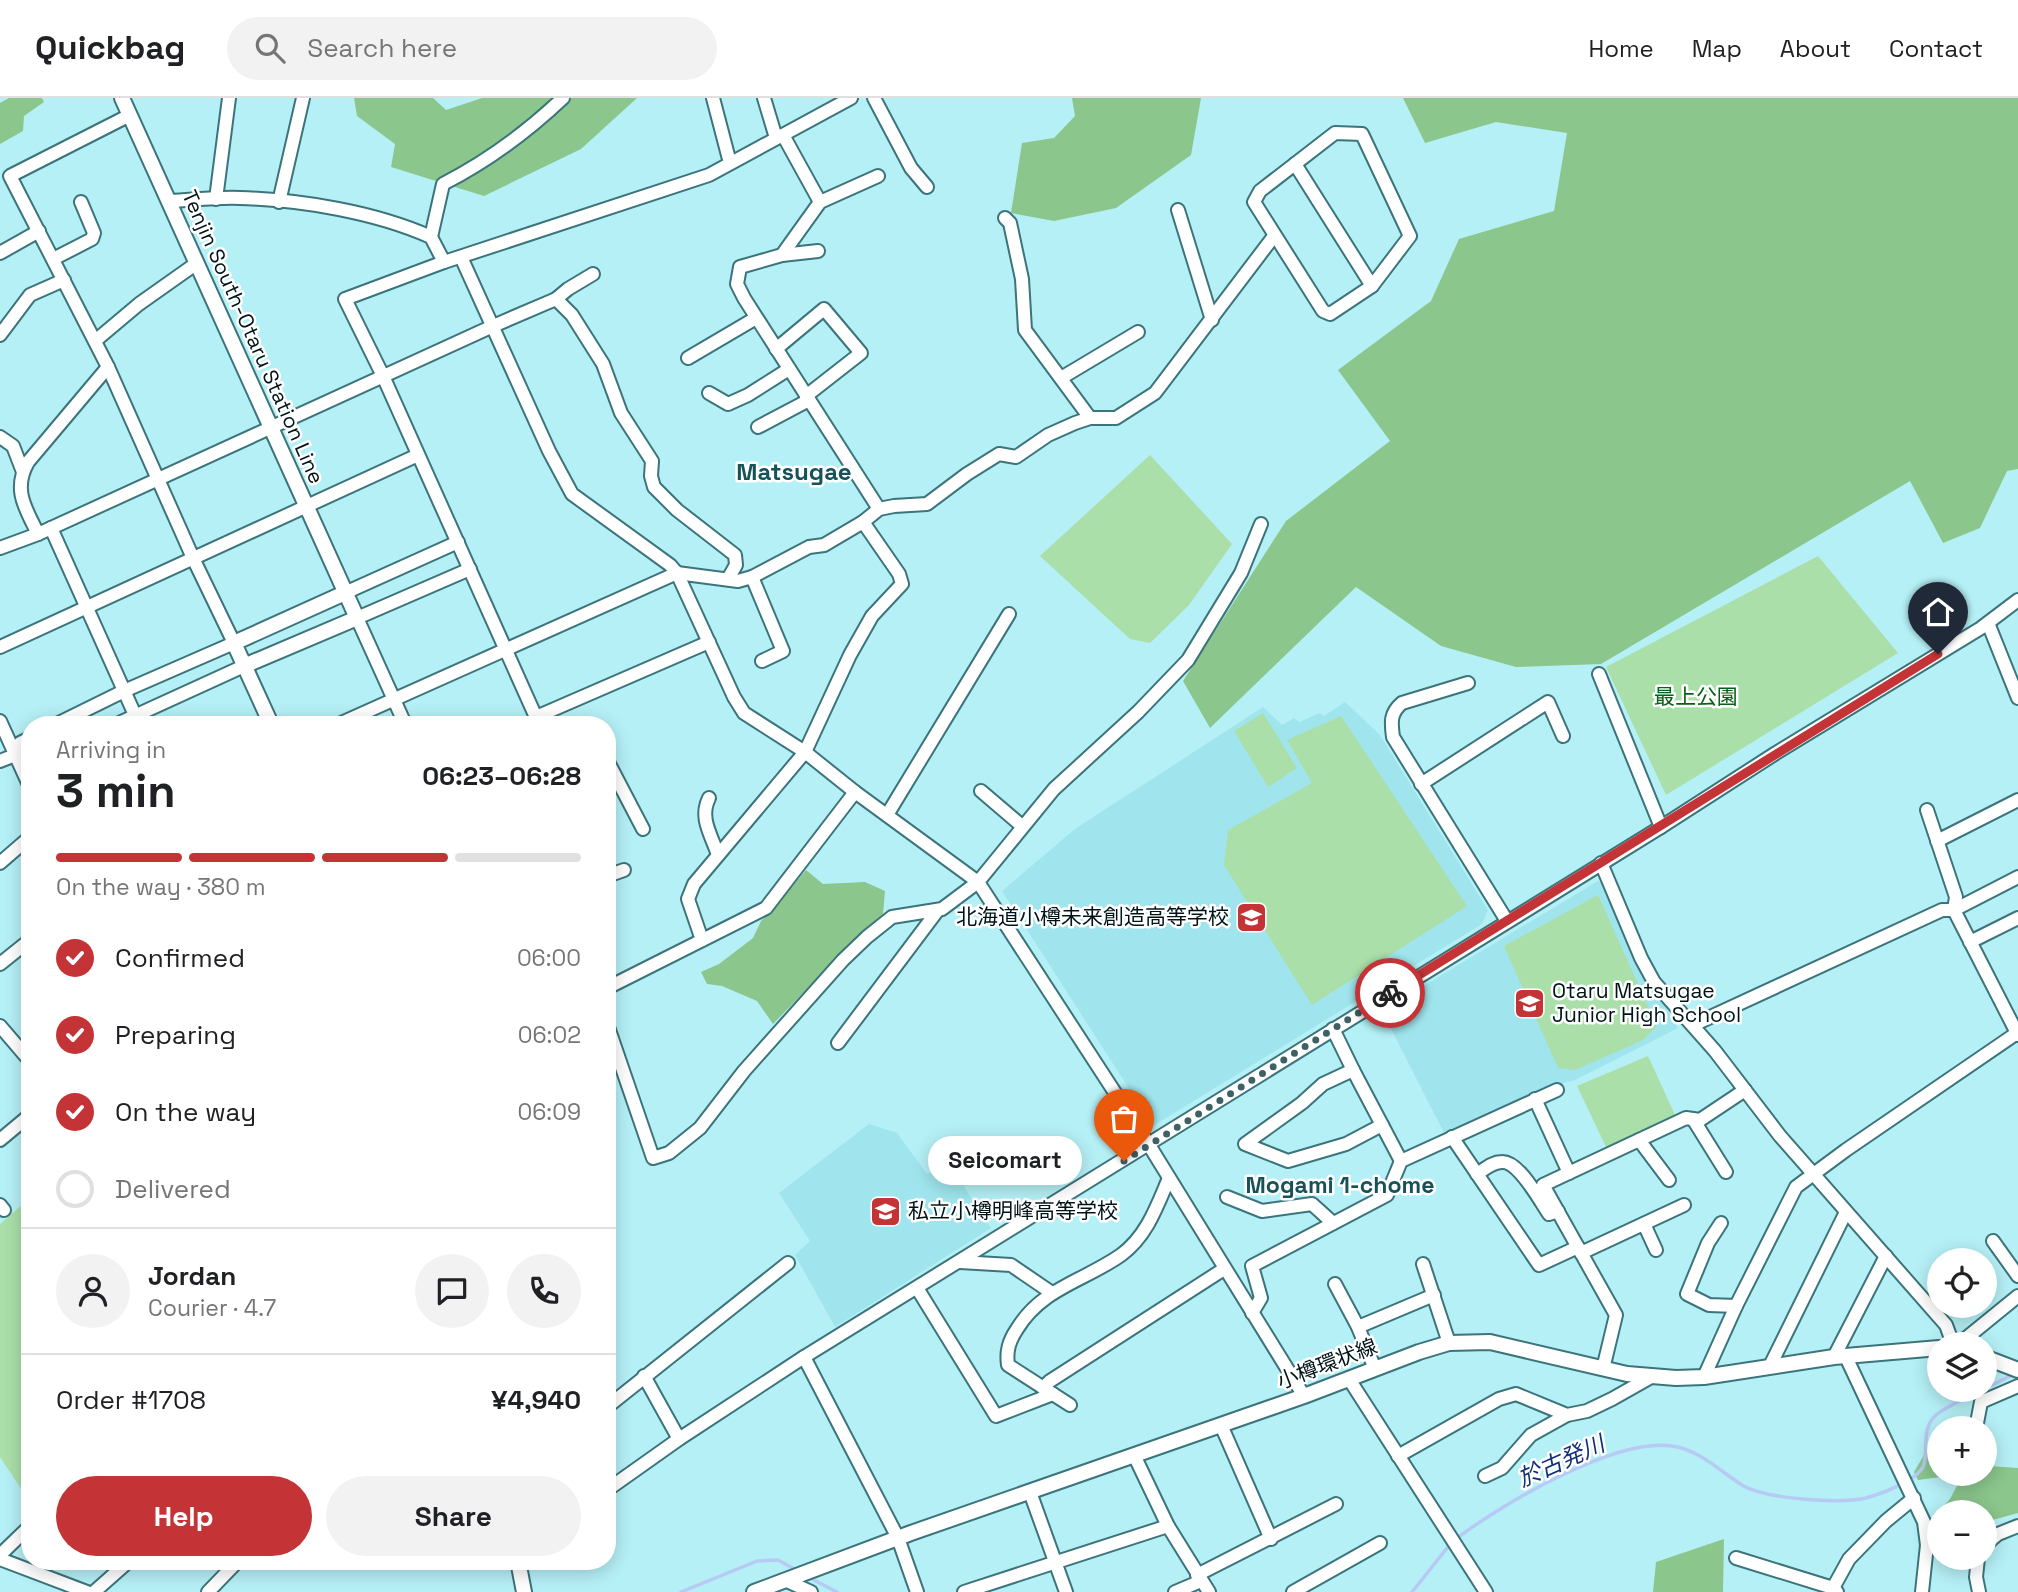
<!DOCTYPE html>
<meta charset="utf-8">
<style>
body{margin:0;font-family:"Space Grotesk","Noto Sans JP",sans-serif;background:#f2f2f2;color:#202124;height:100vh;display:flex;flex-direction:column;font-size:26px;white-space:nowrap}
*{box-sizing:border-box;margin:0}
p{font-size:23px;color:#757577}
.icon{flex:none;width:38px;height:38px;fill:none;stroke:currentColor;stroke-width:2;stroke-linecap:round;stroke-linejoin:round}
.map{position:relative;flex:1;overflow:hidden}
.side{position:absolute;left:21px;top:618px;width:595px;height:854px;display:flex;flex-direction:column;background:#fff;border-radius:28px;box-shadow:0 4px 18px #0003}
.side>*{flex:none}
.controls{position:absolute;left:1927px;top:1150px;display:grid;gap:14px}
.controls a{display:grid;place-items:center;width:70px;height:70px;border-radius:50%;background:#fff;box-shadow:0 4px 18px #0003;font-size:35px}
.pin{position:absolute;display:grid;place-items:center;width:60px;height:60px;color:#fff;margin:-72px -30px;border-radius:50% 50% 50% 0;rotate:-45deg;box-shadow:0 0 7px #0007}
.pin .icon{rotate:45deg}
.courier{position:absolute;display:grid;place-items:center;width:70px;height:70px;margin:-35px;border:5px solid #c43437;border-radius:50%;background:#fff;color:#222;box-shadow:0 2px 9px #0007}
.bubble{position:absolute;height:49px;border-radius:24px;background:#fff;box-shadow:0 4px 18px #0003;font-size:23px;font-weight:700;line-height:49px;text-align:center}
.overview em{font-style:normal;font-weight:700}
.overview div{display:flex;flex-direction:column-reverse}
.overview{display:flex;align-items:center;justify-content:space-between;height:119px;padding:0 35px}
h1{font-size:46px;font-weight:700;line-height:52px}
.bar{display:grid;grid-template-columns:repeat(4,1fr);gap:10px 7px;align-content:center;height:84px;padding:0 35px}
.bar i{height:9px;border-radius:5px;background:#e0e0e0}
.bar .current{background:#c43437}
.bar p{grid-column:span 4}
.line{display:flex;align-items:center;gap:18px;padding:0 35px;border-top:2px solid #e0e0e0}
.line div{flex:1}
.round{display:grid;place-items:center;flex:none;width:74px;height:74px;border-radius:37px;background:#f2f2f2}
ol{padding:0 35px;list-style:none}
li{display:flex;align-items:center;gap:21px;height:77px}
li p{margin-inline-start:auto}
li .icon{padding:7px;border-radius:50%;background:#c43437;color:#fff;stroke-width:4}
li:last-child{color:#757577}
li i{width:38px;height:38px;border:4px solid #e0e0e0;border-radius:50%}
.button{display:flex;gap:14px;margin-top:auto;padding:14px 35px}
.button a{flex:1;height:80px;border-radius:42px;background:#c43437;color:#fff;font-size:28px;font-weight:700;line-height:80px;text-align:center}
.button a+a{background:#f2f2f2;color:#202124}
header{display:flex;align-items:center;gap:42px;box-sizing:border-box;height:98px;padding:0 35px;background:#fff;border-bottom:2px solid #e0e0e0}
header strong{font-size:33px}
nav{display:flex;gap:38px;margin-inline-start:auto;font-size:24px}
.search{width:490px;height:63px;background:#f2f2f2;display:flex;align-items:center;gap:18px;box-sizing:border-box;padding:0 24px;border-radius:38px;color:#757577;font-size:26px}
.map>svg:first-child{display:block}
.built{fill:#a0e5ed}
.green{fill:#aadfa9}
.forest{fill:#8bc68c}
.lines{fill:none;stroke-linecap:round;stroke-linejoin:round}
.stream{stroke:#b6caf3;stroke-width:3.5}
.minor-casing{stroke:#3b747a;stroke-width:16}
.major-casing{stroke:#3b747a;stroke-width:18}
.minor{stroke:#fff;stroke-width:12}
.major{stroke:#fff;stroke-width:14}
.done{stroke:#3f6165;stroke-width:7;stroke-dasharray:0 12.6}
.route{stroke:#c43437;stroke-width:9}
.labels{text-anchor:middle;stroke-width:5;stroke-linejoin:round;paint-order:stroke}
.street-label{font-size:21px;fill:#001417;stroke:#fff}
.park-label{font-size:21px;fill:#086017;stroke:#fff}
.poi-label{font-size:21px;fill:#001417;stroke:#fff;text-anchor:start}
.neighbourhood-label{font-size:23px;font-weight:bold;fill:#165258;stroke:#fff}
.water-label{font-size:23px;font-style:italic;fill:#132f79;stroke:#fff}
.quarter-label{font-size:24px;font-weight:bold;fill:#165258;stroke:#fff}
</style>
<header>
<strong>Quickbag</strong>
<div class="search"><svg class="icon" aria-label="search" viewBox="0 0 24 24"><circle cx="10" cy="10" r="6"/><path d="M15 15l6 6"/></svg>Search here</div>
<nav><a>Home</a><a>Map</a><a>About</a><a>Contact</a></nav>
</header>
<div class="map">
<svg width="2018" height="1494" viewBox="0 0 2018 1494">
<rect width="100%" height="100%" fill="#b5f0f6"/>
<g class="built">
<polygon points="1345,604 1380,637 1488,812 1482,826 1153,1028 1002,793 1075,731 1263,609 1282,627 1294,620 1299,624 1320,615 1324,618"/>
<polygon points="1598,783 1605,788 1652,897 1657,895 1678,930 1575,982 1546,990 1445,1037 1382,913"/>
<polygon points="869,1026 897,1035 927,1076 950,1067 991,1130 835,1229 795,1157 810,1143 779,1095"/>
</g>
<g class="green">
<polygon points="1150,357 1232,446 1189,507 1150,545 1130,541 1040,458"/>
<polygon points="1818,458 1898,555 1666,697 1606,569"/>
<polygon points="1263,615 1297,670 1268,689 1234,633"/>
<polygon points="1341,618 1467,808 1312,907 1224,767 1228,732 1312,685 1287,642"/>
<polygon points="1598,797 1657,928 1643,942 1575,972 1558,970 1504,848"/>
<polygon points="1648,958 1675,1017 1607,1051 1577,988"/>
<polygon points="30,1100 30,1404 0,1359 0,1126"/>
</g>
<g class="forest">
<polygon points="9,0 42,0 44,4 24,18 23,33 0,46 0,5"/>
<polygon points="354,0 433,0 446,12 482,0 637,0 581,51 484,98 391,69 395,46 357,18"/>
<polygon points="1072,0 1201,0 1191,57 1116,110 1054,123 1011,115 1022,45 1054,40 1075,18"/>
<polygon points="1403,0 2018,0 2018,371 2007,373 1980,430 1943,445 1910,383 1601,566 1516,569 1441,548 1356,489 1210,630 1183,583 1286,423 1390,343 1338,272 1431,203 1459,141 1554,113 1567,35 1496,24 1425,45"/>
<polygon points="806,772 823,786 865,784 885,793 883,816 858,838 773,926 757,903 722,888 707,886 701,874 719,866 753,840 761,823 776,808"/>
<polygon points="1930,1347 1939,1349 1939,1376 1984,1376 1985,1364 1989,1368 2018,1370 2018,1415 1985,1424 1984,1414 1939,1414 1939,1425 1933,1420 1950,1401 1963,1376 1918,1382 1914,1374"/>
<polygon points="1724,1441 1723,1494 1653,1494 1656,1464"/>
</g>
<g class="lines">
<g class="stream">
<polyline points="1984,1291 2016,1275"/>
<path d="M1457 1440C1503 1406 1620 1335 1678 1349 1704 1356 1720 1373 1742 1387 1764 1401 1840 1406 1866 1400 1881 1396 1921 1381 1924 1366 1928 1351 1922 1334 1933 1320 1941 1310 1971 1298 1984 1292"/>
<polyline points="808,1479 837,1494"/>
<polyline points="681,1494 757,1463 778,1462 798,1473"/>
<polyline points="1412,1494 1451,1445"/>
</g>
<defs>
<g id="minor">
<polyline points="713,0 730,65"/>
<polyline points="764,0 776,40"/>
<polyline points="874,0 911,70 927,89"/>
<polygon points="1335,35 1362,36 1410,138 1372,188 1330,216 1323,213 1254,104 1260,93"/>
<polyline points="783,37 820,104"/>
<polyline points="1295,66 1372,188"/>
<polyline points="878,78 820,104 782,157 740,169 737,186 744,200 879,411"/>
<polyline points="216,101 229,0"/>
<path d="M170 103C193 102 217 99 240 100 302 102 375 114 431 139L444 164"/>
<polyline points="279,104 303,0"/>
<polyline points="1178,112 1212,222"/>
<polyline points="1005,120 1010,125 1022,181 1025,232 1090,320"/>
<path d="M431 139 443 86C488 63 526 35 563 0"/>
<polyline points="0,155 39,133"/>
<polyline points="782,157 818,153"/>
<polyline points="461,159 549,353 572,396 670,467 677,475 734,599 744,615 805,654 855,694 978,784 1149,1047 1304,1298"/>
<polyline points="53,161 92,141 94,135 81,104"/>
<polyline points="556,201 568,191 593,176"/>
<polyline points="0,237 30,197 64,182"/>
<polyline points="95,243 139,206 197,165"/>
<polyline points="776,251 824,211 861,255 806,298"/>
<polyline points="688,260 756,220"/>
<polyline points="1061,280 1138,234"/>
<polyline points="709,295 728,306 748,297 789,271"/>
<polyline points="758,329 809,302"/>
<polyline points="0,339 13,348 23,374"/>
<polyline points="51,430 139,626"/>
<path d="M38 436C26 411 12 392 28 364L108 269"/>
<polyline points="0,450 38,436 493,228 556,201 572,217 603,266 621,315 652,363 651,378 654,389 677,412 735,457 736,467 728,481"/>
<polyline points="752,479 783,553 762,563"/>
<polyline points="347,494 458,444"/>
<polyline points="1988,525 2018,600"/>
<polyline points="0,549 418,357"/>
<polyline points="1599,576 1661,729"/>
<path d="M1468 585 1402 605C1390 615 1391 624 1393 639L1507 823"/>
<polyline points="536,619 709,544"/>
<polyline points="0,623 30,689"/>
<polyline points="57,626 124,593 234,545 193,460 108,269 10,78 130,17"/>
<polyline points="117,626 244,568"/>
<polyline points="339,626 677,475 738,483 752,479 809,449 824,447 863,424 879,411 894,408 927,406 967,376 999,356 1016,359 1048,337 1075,325 1090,320 1116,320 1155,295 1274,138"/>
<polyline points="405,626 357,520 470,471"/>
<polyline points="539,626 383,278 345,201 444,164 709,77 851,0"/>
<polyline points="30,640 20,645 15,657 30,662"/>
<polyline points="607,662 643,731"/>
<polyline points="0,663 15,657"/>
<polyline points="1421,686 1548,604 1563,638"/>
<polyline points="981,693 1022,728"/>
<path d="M709 700C699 720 711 736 718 757"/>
<polyline points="1927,712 1956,799 1954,812 2018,937"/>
<polyline points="887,717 1009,516"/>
<polyline points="1937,743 2018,702"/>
<polyline points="0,765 30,739"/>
<polyline points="1601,765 1641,860 1654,884 1715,953 1780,1038 1946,1227 1953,1246"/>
<polyline points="607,778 624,772"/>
<polyline points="702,842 688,801 694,786 805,654 850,557 872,518 902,486 899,476 863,424"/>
<polyline points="1970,844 2018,820"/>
<polyline points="0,866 30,842"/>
<polyline points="607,890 766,810 855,694"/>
<polyline points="607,926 653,1060 669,1055 700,1030 744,973 843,862 867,839 892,819 942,811 978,784 1054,691 1138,614 1188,562 1241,475 1261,426"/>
<polyline points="1693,927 1942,812 1954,812 2018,779"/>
<polyline points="0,928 30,963"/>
<polyline points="1333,931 1353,972 1401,1063"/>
<polyline points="838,945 938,812"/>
<polyline points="1353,972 1323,986 1302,1005 1245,1046 1288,1063 1346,1046 1382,1027"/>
<polyline points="1535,1001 1569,1075"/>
<polyline points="1693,1021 1726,1074"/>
<polyline points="1452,1039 1539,1167 1578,1149"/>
<polyline points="0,1042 30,1017"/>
<polyline points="1639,1042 1669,1082"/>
<path d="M1477 1076C1485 1071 1492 1064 1502 1064 1519 1063 1540 1103 1549 1116L1558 1113"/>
<polyline points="1227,1099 1262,1113 1312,1106 1333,1125"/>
<polyline points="0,1107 4,1112"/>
<polyline points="1721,1125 1708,1145 1687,1196 1709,1207 1736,1208"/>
<polyline points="1644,1126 1656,1152"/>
<polyline points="1993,1143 2018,1178"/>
<polyline points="1581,1155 1684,1107"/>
<polyline points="960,1164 1011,1167 1052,1195"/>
<polyline points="1423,1166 1449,1245"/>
<polyline points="1335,1186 1358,1229 1375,1271"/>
<polyline points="917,1190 996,1318 1053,1296"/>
<polyline points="1252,1215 1261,1200 1252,1168 1387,1097 1401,1063 1557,992"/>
<polyline points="1358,1229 1434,1197"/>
<polyline points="1959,1246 2018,1198"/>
<polyline points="804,1259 898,1440 917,1494"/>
<polyline points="1834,1259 1886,1158"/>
<polyline points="1846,1259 1924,1424 1927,1447 1922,1494"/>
<polyline points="1770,1268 1846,1114"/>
<polyline points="1603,1271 1616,1217 1543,1087 1686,1020 1700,1022 1745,992"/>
<polyline points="644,1278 679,1341"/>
<polyline points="1704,1279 1736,1208 1796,1089 1846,1052 2017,935"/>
<polyline points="1349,1281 1486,1494"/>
<polyline points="1043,1290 1050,1283 1224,1171"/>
<path d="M1070 1307 1008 1267C1006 1253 1009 1243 1017 1231 1042 1190 1084 1183 1121 1157 1147 1138 1157 1108 1169 1080"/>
<polyline points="607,1309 788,1165"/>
<polyline points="1221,1327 1271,1441"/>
<polyline points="1976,1330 1981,1304 2018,1288"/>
<polyline points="1134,1357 1168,1428 1209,1494"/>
<polyline points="1398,1358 1499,1301 1516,1296 1567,1317 1587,1313 1612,1301 1651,1279"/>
<polyline points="1485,1378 1502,1370 1531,1337 1567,1317"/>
<polyline points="607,1392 679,1341 804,1259 1661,729 1776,655 1981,530 2018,502"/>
<polyline points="1030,1394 1066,1494"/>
<polyline points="1984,1448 1998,1436 2018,1428"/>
<polyline points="0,1457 30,1428"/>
<polyline points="1736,1460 1833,1490 1837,1494"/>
<polyline points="1978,1460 1976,1479 1979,1494"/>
<polyline points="0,1461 87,1494"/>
<polyline points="1197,1477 1336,1406"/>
<polyline points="785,1482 811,1494"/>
<polyline points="1833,1490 1849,1461 1886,1423 1914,1400"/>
<polyline points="94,1494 129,1463"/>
<polyline points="208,1494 238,1463"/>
<polyline points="964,1494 1168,1428"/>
<polyline points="1175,1494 1201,1483"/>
<polyline points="1293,1494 1380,1445"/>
</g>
<g id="major">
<polyline points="122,0 357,520 244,568"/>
<polyline points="271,626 234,545 347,494"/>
<polyline points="1984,1259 2018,1272"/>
<polyline points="518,1463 524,1494"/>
<polyline points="754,1494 911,1435 1304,1298 1419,1254 1449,1245 1490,1244 1627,1276 1676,1280 1704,1279 1834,1259 1939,1250"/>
</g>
</defs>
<use href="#minor" class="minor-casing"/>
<use href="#major" class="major-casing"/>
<use href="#minor" class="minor"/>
<use href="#major" class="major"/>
</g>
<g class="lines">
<polyline class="done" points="1124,1063 1390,895"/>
<polyline class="route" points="1390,895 1938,556"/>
</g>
<defs>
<symbol id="school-square" viewBox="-11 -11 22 22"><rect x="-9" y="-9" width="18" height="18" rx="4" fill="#c43437" stroke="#fff"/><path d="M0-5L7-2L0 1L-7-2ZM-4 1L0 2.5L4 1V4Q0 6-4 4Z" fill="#fff"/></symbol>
</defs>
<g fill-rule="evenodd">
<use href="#school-square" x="1234" y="802" width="35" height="35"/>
<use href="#school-square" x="1512" y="888" width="35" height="35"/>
<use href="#school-square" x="868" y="1096" width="35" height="35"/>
</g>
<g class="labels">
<g class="street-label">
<text transform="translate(253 239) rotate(66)" y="7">Tenjin South-Otaru Station Line</text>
<text transform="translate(1327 1266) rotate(-21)" y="7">小樽環状線</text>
</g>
<g class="park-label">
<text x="1696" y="606">最上公園</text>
</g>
<g class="poi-label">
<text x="1229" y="826" text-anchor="end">北海道小樽未来創造高等学校</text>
<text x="1552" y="900">Otaru Matsugae<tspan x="1552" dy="24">Junior High School</tspan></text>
<text x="908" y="1120">私立小樽明峰高等学校</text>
</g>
<g class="neighbourhood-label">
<text x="1340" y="1095">Mogami 1-chome</text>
</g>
<g class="water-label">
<text transform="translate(1561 1363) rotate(-24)" y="8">於古発川</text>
</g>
<g class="quarter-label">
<text x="794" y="382">Matsugae</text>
</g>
</g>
</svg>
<div class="controls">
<a><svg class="icon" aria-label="locate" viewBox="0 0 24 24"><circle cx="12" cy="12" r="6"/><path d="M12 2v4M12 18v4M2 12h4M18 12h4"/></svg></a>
<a><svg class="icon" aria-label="layers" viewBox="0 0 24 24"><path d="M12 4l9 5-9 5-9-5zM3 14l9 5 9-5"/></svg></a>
<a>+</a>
<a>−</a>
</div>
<div class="pin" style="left:1124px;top:1063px;background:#ea580c"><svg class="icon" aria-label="bag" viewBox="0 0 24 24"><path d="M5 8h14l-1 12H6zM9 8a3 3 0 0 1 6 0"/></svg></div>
<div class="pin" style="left:1938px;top:556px;background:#1f2937"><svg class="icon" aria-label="home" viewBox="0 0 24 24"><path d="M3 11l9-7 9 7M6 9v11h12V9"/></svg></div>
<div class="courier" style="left:1390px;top:895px"><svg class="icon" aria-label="bike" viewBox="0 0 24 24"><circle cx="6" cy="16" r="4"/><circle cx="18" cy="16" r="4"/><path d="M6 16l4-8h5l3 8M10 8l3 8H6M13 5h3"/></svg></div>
<div class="bubble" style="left:928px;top:1038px;width:154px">Seicomart</div>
<section class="side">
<div class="overview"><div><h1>3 min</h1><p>Arriving in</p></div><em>06:23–06:28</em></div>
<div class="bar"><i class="current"></i><i class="current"></i><i class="current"></i><i></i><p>On the way · 380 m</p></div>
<ol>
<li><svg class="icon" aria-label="check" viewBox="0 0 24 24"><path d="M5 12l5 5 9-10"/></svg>Confirmed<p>06:00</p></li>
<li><svg class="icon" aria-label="check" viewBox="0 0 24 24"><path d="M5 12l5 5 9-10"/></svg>Preparing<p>06:02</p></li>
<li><svg class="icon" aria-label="check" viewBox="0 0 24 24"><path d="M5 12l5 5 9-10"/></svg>On the way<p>06:09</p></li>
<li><i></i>Delivered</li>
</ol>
<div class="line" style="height:126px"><a class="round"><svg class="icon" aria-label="person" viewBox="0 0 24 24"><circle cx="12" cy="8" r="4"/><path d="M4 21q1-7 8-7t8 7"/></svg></a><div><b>Jordan</b><p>Courier · 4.7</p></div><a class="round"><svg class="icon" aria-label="chat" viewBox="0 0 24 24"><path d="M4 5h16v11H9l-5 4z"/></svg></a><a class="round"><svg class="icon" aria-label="phone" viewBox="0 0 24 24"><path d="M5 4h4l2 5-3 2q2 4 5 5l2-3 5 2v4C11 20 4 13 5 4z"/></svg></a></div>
<div class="line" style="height:91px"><div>Order #1708</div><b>¥4,940</b></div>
<div class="button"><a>Help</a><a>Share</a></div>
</section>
</div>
